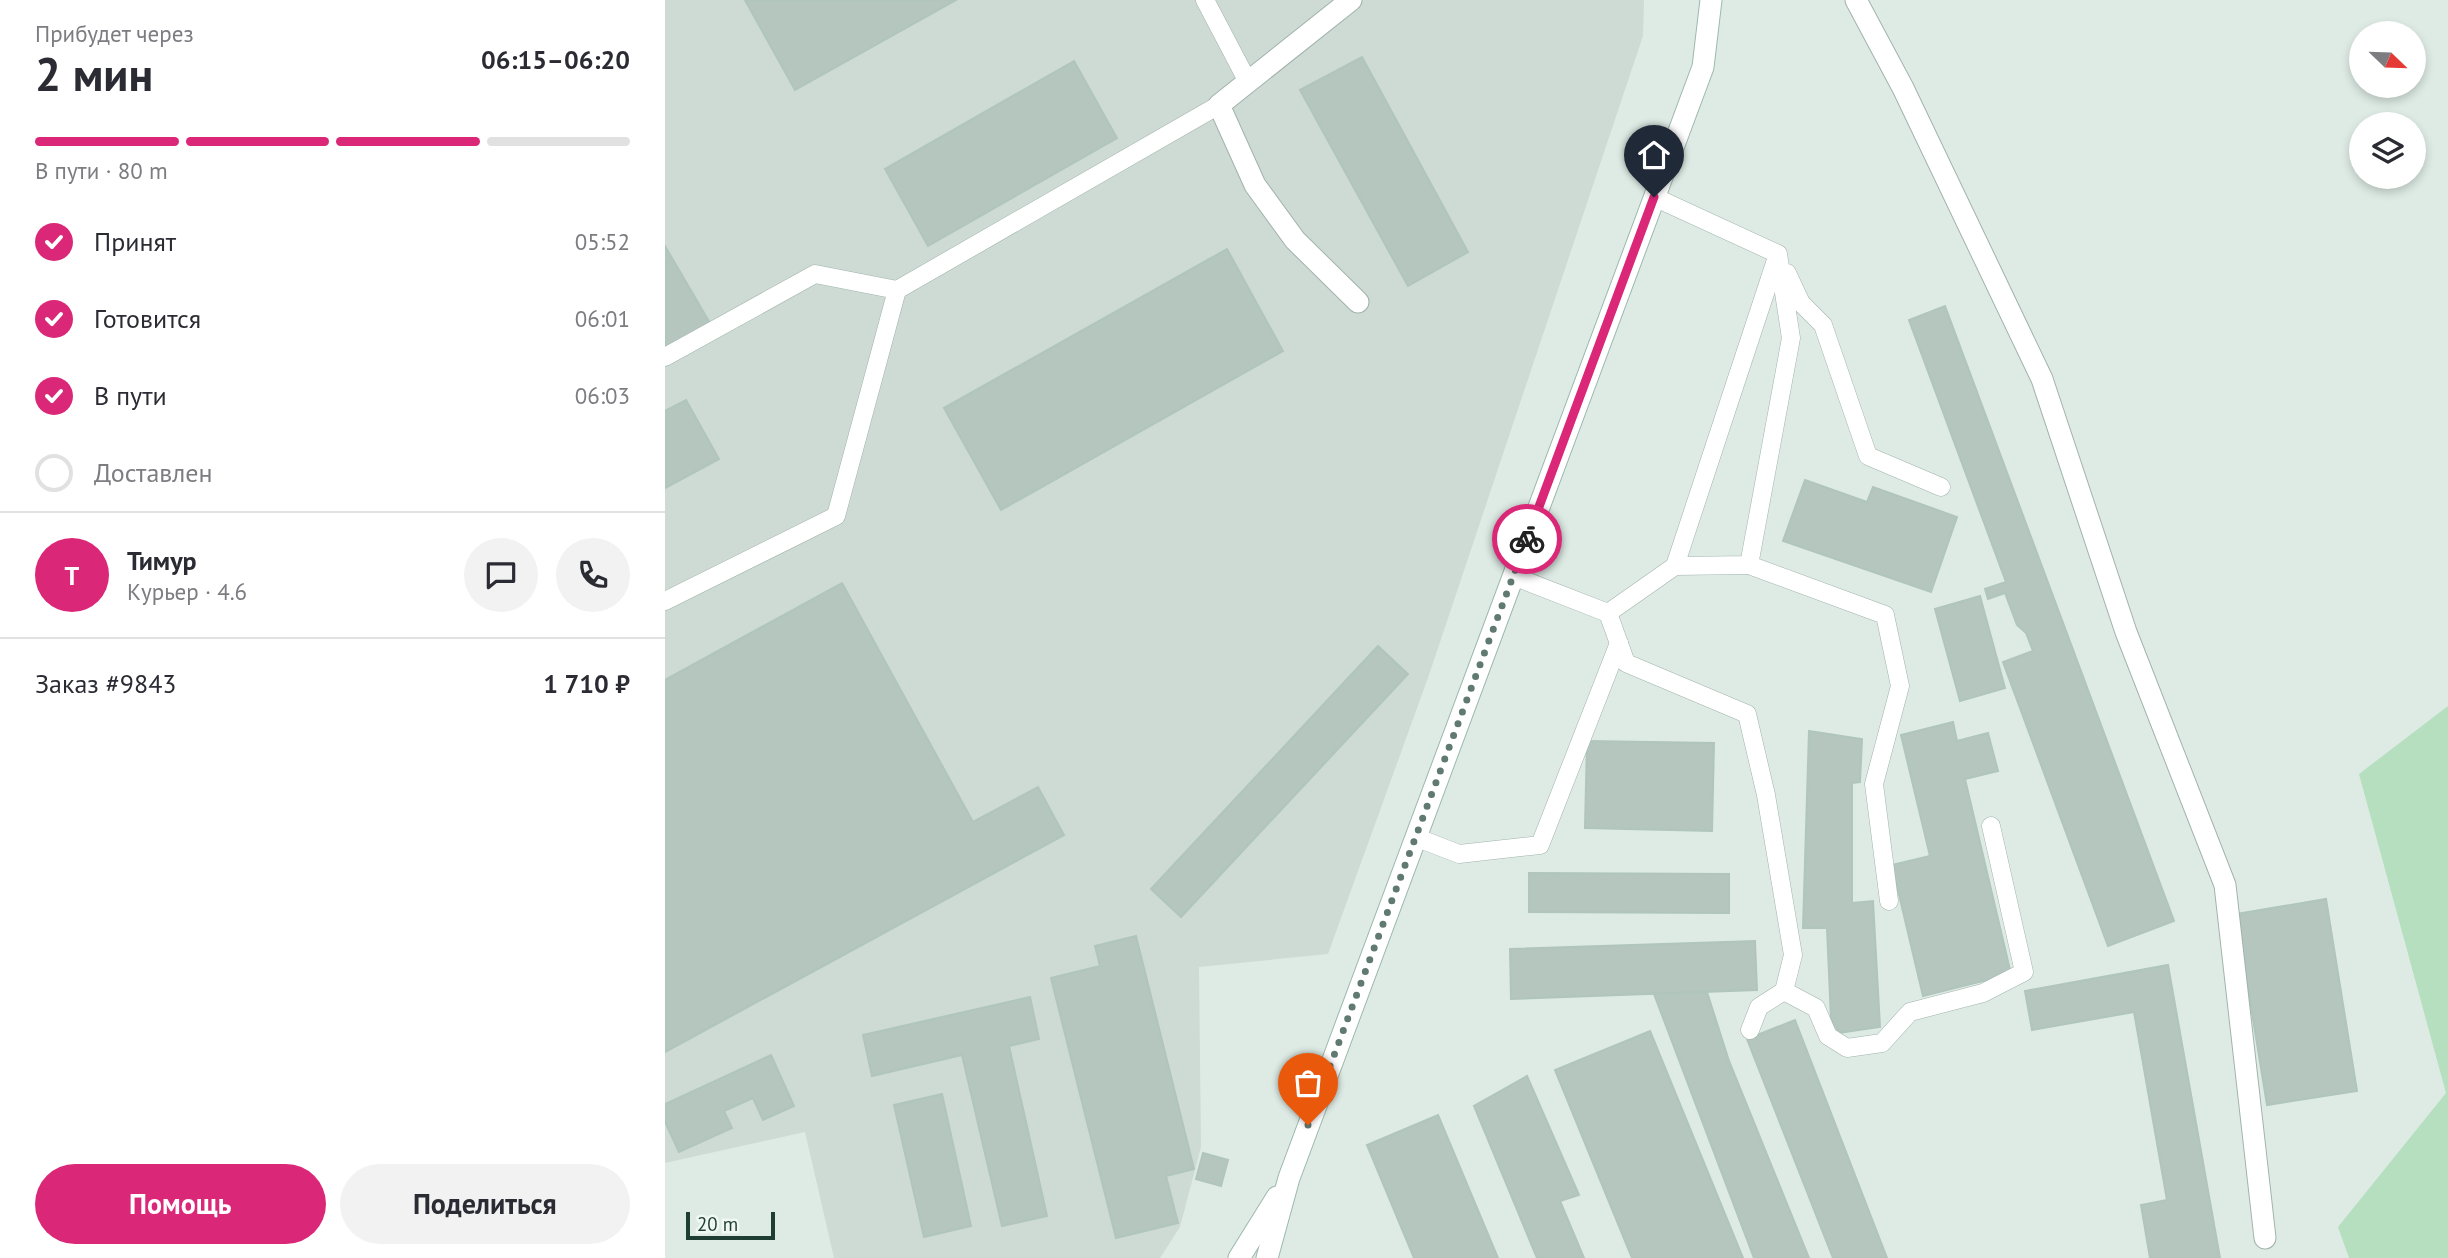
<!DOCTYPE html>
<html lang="ru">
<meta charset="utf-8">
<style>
body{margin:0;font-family:"PT Sans",sans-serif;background:#f2f2f3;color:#2b2b33;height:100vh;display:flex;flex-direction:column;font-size:26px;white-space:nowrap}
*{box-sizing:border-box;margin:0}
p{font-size:23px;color:#7c7c81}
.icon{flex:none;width:38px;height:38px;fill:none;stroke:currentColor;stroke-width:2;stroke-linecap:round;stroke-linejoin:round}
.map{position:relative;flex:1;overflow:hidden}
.drawer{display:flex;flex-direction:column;background:#fff;width:665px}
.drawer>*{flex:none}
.needle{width:46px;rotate:113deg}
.fabs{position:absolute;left:1684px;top:21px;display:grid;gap:14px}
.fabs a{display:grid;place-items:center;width:77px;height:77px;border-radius:50%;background:#fff;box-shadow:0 4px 10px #0003;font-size:35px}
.scale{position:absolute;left:21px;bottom:18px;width:89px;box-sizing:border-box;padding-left:7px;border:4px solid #1e3d33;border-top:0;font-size:19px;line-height:24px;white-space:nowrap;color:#1e3d33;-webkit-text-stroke:5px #eff8f3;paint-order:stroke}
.pin{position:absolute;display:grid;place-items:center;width:60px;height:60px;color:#fff;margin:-72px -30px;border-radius:50% 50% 50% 0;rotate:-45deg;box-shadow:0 0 7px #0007}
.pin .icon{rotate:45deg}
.courier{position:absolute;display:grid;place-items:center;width:70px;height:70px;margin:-35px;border:5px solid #db2777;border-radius:50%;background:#fff;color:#222;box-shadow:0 2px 9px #0007}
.head em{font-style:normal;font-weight:700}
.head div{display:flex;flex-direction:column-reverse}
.head{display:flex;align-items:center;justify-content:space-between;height:119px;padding:0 35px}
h1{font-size:46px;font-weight:700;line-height:52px}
.bar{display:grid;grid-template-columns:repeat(4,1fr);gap:10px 7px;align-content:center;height:84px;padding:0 35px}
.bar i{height:9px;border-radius:5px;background:#e1e1e2}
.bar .selected{background:#db2777}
.bar p{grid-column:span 4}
.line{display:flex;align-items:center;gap:18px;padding:0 35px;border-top:2px solid #e1e1e2}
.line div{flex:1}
.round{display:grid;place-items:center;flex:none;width:74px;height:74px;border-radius:37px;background:#f2f2f3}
ol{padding:0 35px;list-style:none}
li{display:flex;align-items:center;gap:21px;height:77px}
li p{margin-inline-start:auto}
li .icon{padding:7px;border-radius:50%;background:#db2777;color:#fff;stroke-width:4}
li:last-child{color:#7c7c81}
li i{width:38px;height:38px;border:4px solid #e1e1e2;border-radius:50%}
.button{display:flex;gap:14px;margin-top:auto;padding:14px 35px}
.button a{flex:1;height:80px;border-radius:42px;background:#db2777;color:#fff;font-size:28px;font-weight:700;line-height:80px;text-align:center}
.button a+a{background:#f2f2f3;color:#2b2b33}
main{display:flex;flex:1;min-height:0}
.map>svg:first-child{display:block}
.built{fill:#cddbd4}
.green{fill:#b5dfbe}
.building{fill:#b4c6be;stroke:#b0c5bc;stroke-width:2}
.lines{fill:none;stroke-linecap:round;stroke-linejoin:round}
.service-casing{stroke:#a1b3ac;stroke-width:19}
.minor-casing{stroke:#a1b3ac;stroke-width:23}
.secondary-casing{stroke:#9cb8ad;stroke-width:23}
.service{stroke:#fff;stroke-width:18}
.minor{stroke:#fff;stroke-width:21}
.secondary{stroke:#fff;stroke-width:21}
.done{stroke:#617a71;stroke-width:7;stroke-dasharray:0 12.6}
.route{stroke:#db2777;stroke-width:9}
</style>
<main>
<section class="drawer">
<div class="head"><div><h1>2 мин</h1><p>Прибудет через</p></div><em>06:15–06:20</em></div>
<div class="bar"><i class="selected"></i><i class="selected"></i><i class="selected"></i><i></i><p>В пути · 80 m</p></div>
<ol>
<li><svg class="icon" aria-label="check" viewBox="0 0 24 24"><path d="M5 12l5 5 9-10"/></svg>Принят<p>05:52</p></li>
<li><svg class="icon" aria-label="check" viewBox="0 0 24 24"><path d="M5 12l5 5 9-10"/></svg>Готовится<p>06:01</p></li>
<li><svg class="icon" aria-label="check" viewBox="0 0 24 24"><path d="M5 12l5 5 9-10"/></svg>В пути<p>06:03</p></li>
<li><i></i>Доставлен</li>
</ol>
<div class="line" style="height:126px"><b class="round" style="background:#db2777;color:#fff">Т</b><div><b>Тимур</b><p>Курьер · 4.6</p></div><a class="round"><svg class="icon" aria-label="chat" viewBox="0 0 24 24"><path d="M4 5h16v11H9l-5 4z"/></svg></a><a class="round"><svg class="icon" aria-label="phone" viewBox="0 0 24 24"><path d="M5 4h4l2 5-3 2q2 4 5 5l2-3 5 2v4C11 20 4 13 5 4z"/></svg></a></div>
<div class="line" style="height:91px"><div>Заказ #9843</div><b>1 710 ₽</b></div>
<div class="button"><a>Помощь</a><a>Поделиться</a></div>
</section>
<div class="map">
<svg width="1783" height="1258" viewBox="0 0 1783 1258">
<rect width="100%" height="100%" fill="#deebe5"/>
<polygon class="built" points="0,0 979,0 978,36 764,675 663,954 534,967 536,1147 515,1227 495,1258 169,1258 140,1132 0,1163"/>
<polygon class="green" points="1783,706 1783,1258 1684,1258 1673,1227 1781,1093 1694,774"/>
<g class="building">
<polygon points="80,0 291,0 130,90"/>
<polygon points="697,57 803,252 743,286 635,90"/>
<polygon points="409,61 452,138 263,246 220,169"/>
<polygon points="0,246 46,325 0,352"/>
<polygon points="562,249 618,351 336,510 279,408"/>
<polygon points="1280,306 1509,921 1443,946 1338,662 1368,651 1361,633 1352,625 1340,593 1323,599 1320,589 1341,582 1244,320"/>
<polygon points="21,400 54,459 0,488 0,411"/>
<polygon points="1140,480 1202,502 1208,487 1292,517 1266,592 1118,541"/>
<polygon points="177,583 308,822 373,787 399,835 0,1052 0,680"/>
<polygon points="1315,596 1340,688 1295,701 1270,609"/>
<polygon points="713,646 743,674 516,917 486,889"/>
<polygon points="1288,722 1292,741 1323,733 1333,771 1300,779 1346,974 1258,996 1227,865 1265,856 1236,735"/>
<polygon points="1144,731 1197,739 1195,782 1187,783 1187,903 1208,901 1215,1027 1174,1033 1166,1019 1162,928 1138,928"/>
<polygon points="922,741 1049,743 1047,831 920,828"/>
<polygon points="864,873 1064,874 1064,913 864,912"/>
<polygon points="1661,899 1692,1091 1602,1105 1571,914"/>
<polygon points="471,936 529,1169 501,1176 513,1223 451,1238 386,978 435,966 430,946"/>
<polygon points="1090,941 1092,990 846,999 845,949"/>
<polygon points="1503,965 1555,1258 1485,1258 1476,1205 1502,1200 1469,1012 1367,1030 1360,991"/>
<polygon points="1042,992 1064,1061 1144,1258 1089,1258 989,994"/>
<polygon points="365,997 374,1039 344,1046 382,1216 337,1226 297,1055 207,1076 198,1035"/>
<polygon points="1130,1020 1222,1258 1168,1258 1082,1039"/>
<polygon points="985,1031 1078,1258 967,1258 890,1070"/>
<polygon points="106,1055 129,1106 98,1120 88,1098 59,1111 67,1128 14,1152 0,1122 0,1104"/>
<polygon points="862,1076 914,1195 895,1201 919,1258 872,1258 809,1106"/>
<polygon points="277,1094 306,1226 259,1237 229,1105"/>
<polygon points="773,1115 833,1258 749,1258 702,1145"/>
<polygon points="538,1153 563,1160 556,1186 531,1179"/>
</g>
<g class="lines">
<defs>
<g id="service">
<polyline points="540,0 583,82"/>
<polyline points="1122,273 1136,303 1158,325 1203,456 1276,487"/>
<polyline points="0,357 150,274 232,290"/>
<polyline points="1084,565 1220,615 1235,686 1209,784 1224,901"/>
<polyline points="1010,566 1112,257"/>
<polyline points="848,576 943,613 1010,566 1084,565 1126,338 1113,254 989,197"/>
<polyline points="0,601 171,516 232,290 554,105"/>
<polyline points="943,613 961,663 1082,714 1101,795 1128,955 1119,991 1094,1007 1085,1030"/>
<polyline points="750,837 794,854 875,845 954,643"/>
<polyline points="1119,991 1151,1008 1163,1036 1182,1048 1217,1043 1245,1012 1318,993 1359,972 1326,826"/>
</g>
<g id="minor">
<polyline points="686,0 554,105 590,185 630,240 693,302"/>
<polyline points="1191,0 1238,88 1377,379 1461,632 1560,885 1600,1238"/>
</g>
<g id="secondary">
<polyline points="574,1258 612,1197"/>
<polyline points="602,1258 624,1178 1038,67 1046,0"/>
</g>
</defs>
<use href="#service" class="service-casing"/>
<use href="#minor" class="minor-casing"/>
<use href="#secondary" class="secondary-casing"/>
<use href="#service" class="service"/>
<use href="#minor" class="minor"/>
<use href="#secondary" class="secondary"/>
</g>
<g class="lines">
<polyline class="done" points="643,1125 862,539"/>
<polyline class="route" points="862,539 989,197"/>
</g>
</svg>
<div class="fabs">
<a><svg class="needle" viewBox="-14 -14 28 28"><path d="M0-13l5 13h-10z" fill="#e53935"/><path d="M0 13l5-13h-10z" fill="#7c7c81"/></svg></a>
<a><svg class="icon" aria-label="layers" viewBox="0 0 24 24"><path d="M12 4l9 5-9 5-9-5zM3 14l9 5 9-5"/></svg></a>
</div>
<div class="scale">20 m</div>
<div class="pin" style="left:643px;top:1125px;background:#ea580c"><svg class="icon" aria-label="bag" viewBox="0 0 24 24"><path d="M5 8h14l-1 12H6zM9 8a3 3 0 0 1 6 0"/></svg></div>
<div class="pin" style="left:989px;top:197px;background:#1f2937"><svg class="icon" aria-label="home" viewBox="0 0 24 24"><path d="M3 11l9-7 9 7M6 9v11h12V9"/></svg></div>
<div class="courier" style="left:862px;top:539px"><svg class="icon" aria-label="bike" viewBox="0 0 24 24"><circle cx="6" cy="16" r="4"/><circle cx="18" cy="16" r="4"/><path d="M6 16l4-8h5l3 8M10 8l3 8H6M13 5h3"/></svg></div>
</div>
</main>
